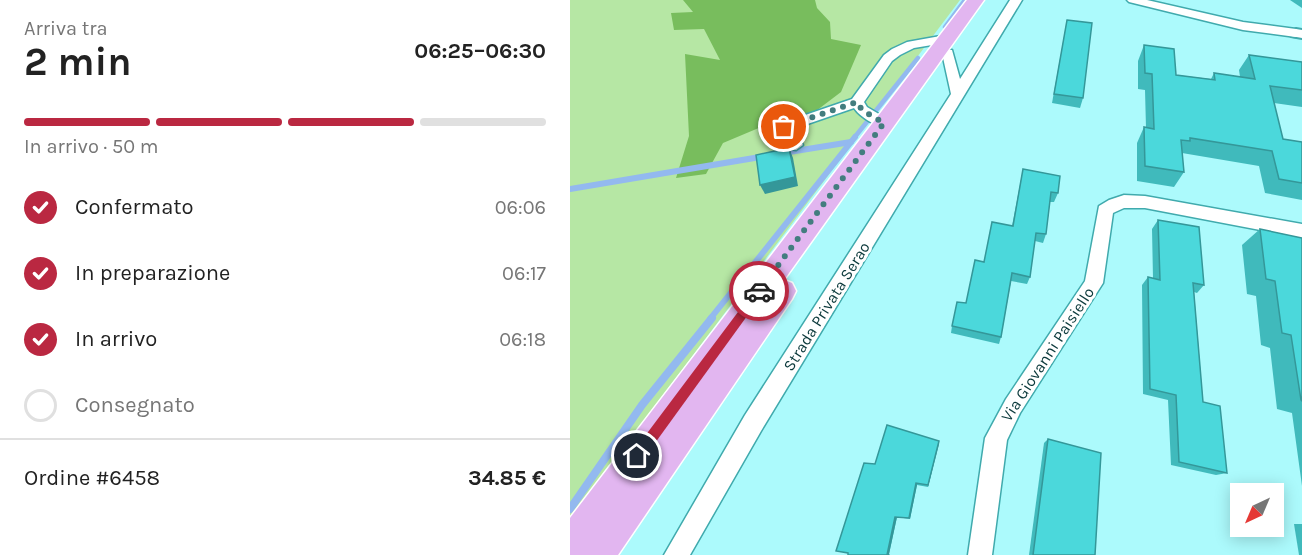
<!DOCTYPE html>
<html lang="it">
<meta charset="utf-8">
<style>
body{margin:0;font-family:Karla,sans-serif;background:#f6f6f6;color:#222;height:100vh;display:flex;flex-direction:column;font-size:22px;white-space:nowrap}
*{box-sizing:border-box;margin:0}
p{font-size:20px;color:#767676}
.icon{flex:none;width:33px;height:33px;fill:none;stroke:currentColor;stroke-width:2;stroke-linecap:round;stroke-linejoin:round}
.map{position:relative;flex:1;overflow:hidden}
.sheet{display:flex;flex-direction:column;background:#fff;width:570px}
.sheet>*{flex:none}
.needle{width:39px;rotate:224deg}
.fabs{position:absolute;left:660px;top:483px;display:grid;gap:12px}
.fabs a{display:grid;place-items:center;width:54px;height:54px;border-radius:0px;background:#fff;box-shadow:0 3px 15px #0003;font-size:30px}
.pin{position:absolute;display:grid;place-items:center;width:51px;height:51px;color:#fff;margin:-26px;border:3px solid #fff;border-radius:50%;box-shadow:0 2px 6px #0007}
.courier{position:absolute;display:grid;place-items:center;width:60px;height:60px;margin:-30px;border:4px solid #ba2841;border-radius:50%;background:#fff;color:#222;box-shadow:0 2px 8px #0007}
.summary em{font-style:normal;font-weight:700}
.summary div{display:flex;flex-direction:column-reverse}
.summary{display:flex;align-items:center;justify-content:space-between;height:102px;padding:0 24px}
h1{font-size:39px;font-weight:700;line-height:45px}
.bar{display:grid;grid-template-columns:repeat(4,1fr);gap:9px 6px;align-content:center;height:72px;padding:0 24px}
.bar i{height:8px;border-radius:4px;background:#e0e0e0}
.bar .selected{background:#ba2841}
.bar p{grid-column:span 4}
.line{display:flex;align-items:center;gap:15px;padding:0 24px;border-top:2px solid #e0e0e0}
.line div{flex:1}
ol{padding:0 24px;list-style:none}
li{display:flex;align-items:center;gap:18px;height:66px}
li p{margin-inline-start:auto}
li .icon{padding:6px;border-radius:50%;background:#ba2841;color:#fff;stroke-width:4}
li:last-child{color:#767676}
li i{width:33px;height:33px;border:3px solid #e0e0e0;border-radius:50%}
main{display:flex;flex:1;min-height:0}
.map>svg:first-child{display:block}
.green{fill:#b6e7a4}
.forest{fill:#78bd5d}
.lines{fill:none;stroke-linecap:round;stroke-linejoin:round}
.stream-far2{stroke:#93b9ef;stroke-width:4.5}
.stream-far1{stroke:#93b9ef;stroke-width:6}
.stream{stroke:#93b9ef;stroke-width:8}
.minor-casing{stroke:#40aaad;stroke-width:3}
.tertiary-casing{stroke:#40aaad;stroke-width:4}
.primary-casing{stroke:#fff;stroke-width:3}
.minor{fill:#fff;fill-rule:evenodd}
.tertiary{fill:#fff;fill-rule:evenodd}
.primary{fill:#e2b6f0;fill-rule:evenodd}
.wall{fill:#40babc}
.shaded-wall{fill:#349799}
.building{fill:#4bd8db;stroke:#349799;stroke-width:1.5}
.route{fill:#ba2841}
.done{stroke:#437d7f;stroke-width:6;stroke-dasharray:0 10.8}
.labels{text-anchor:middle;stroke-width:6;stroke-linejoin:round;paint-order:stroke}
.street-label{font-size:16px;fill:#0b393b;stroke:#fff}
</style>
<main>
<section class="sheet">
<div class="summary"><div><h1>2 min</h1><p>Arriva tra</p></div><em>06:25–06:30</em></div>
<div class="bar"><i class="selected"></i><i class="selected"></i><i class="selected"></i><i></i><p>In arrivo · 50 m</p></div>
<ol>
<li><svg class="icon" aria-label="check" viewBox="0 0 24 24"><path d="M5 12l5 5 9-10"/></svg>Confermato<p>06:06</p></li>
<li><svg class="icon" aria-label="check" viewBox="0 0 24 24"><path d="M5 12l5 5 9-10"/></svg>In preparazione<p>06:17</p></li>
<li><svg class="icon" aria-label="check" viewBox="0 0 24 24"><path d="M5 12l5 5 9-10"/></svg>In arrivo<p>06:18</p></li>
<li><i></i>Consegnato</li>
</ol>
<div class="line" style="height:78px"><div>Ordine #6458</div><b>34.85 €</b></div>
</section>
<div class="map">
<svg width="732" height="555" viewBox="0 0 732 555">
<rect width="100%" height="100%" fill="#acfafc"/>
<polygon class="green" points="0,0 390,0 0,519"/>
<polygon class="forest" points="113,0 245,0 247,8 260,22 261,39 291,45 271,92 242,114 198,124 153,143 136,174 106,178 119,136 115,54 150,60 134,29 104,30 101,13 123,12"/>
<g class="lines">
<g class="stream-far2">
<polyline points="375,27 395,0"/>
<polyline points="284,138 348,58"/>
</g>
<g class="stream-far1">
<polyline points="213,153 281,142"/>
<polyline points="0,189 196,156"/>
<polyline points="140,319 285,137"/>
</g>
<polyline class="stream" points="0,509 72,405 142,318"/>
<defs>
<g id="minor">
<polygon points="440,0 452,0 191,431 120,555 94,555 175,415 381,94 372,53 374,50 382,50 390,79"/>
<polygon points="557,0 577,0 673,22 726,29 732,33 726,37 673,30 559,2"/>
<path d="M376 35 380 36V42L344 48 330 55 322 61 294 102 297 107 319 120 321 123 319 126C308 129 290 117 284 108L223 129 233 145 226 150 221 149 207 127 209 124 282 99 314 55 322 49 337 42Z"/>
<polygon points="554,195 575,196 732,224 732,238 575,208 554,208 543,213 533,283 450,413 437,440 422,555 398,555 415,438 436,399 515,281 529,206 539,200"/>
</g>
<polygon id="tertiary" points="726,29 732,30 732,38 721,36 719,33"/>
<polygon id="primary" points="397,0 414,0 214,280 222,283 226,291 222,299 48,555 0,555 0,518"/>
</defs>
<use href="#minor" class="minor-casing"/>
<use href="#tertiary" class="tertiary-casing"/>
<use href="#primary" class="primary-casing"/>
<use href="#minor" class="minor"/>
<use href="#tertiary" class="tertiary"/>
<use href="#primary" class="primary"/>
</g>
<g class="wall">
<polygon points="720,0 732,0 732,8"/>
<polygon points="497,20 513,98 510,108 482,103"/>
<polygon points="574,45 606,75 641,79 644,73 670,77 669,70 679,55 732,62 732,107 704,103 713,139 732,142 732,200 695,193 689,166 612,153 614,172 604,187 567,181 567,143 574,127 576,128 575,90 568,89 568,61"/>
<polygon points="453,169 488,193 484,202 480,202 476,234 473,243 465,241 460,277 457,284 441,281 431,337 429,344 381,333 382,326 396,303 414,262 442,226"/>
<polygon points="588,220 634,285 627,293 624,292 633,402 657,473 646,475 601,465 598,400 573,394 572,285 578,277 583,278 582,229"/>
<polygon points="690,229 732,238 732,486 722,413 707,409 700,348 691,345 686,296 677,294 672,245"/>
<polygon points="478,439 525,555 459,555 474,443"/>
<polygon points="369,441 358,487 347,485 340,519 327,517 319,554 278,555 305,464"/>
<polygon points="724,524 732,524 732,555 729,555"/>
</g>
<g class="shaded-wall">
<polygon points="219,148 223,158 228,186 195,194 190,185"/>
<polygon points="369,441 369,444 358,487 358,485"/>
<polygon points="346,483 347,485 340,519 339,518"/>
<polygon points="325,517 327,517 319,554 320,555 317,555"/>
</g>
<g class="building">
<polygon points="497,20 522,23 513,98 484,94"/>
<polygon points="574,45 604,49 606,75 645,80 644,73 685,79 679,55 732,62 732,90 700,86 713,139 732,142 732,183 709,179 702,151 620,138 620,141 611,140 614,172 575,166 574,127 584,129 582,74 575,73"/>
<polygon points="219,148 225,177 190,185 186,155"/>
<polygon points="453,169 490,176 488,193 481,192 476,234 466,233 460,277 442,273 431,337 382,326 387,302 396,303 405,260 414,262 422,222 443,226"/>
<polygon points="588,220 629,227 634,285 623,283 633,402 650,406 657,473 609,462 606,395 580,389 578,277 590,280"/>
<polygon points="690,229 732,238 732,401 731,400 721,335 712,333 705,281 696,279"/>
<polygon points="317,425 369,441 358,485 346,483 339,518 325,517 317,555 278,555 278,553 266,551 294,463 305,464"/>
<polygon points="478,439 531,453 525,555 463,555"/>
</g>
<polygon class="route" points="189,286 193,288 193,294 72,461 63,461 63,452 186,288"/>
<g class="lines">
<polyline class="done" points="189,291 314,123 292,110 287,102 214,127"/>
</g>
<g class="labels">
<g class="street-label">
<text transform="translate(256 306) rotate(-58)" y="6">Strada Privata Serao</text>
<text transform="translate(477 354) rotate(-57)" y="6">Via Giovanni Paisiello</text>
</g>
</g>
</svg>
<div class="fabs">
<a><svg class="needle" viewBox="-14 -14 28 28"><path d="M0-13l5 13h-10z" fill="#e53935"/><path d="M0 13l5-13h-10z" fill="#767676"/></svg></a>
</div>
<div class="pin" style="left:214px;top:127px;background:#ea580c"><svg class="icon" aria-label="bag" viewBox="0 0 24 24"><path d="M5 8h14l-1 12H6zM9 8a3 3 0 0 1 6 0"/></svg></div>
<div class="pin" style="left:67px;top:456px;background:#1f2937"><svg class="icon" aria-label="home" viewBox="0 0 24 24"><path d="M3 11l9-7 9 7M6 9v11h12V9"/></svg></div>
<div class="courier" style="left:189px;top:291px"><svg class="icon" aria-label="car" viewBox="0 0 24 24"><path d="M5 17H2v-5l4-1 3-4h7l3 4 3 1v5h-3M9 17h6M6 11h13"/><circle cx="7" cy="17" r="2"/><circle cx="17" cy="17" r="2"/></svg></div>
</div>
</main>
